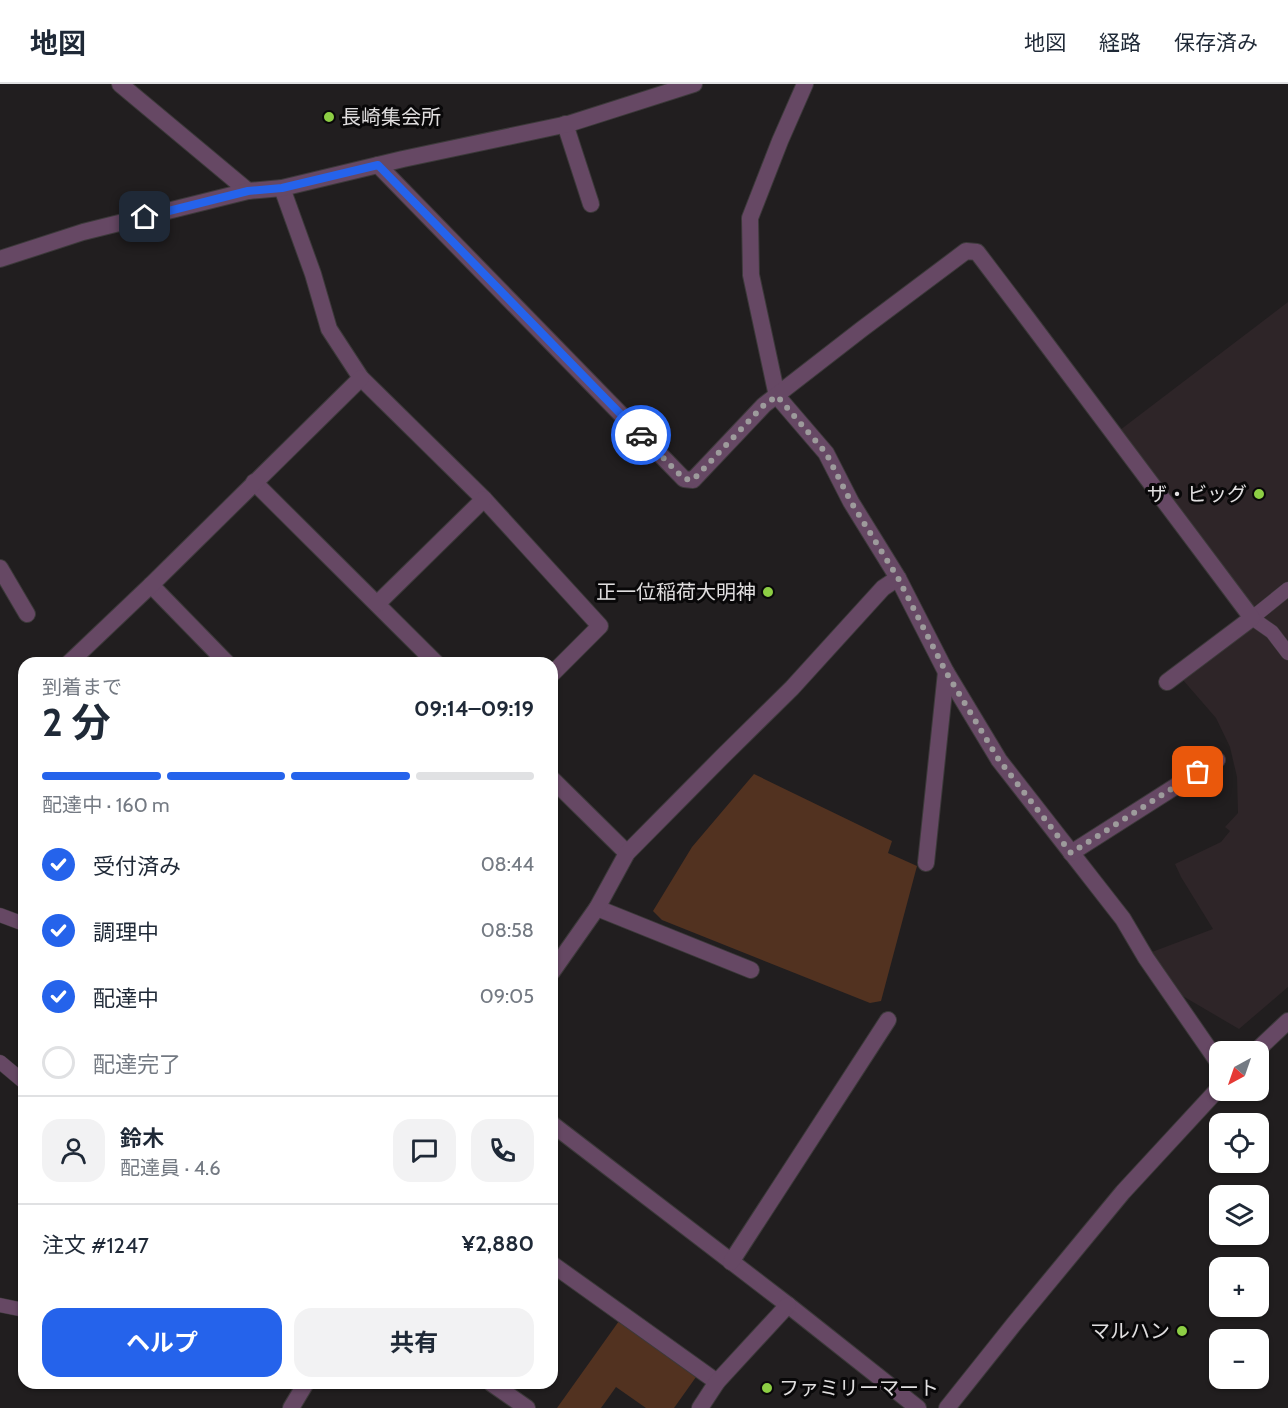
<!DOCTYPE html>
<html lang="ja">
<meta charset="utf-8">
<style>
body{margin:0;font-family:Cabin,"Noto Sans JP",sans-serif;background:#f2f2f3;color:#1f2937;height:100vh;display:flex;flex-direction:column;font-size:22px;white-space:nowrap}
*{box-sizing:border-box;margin:0}
p{font-size:20px;color:#747a83}
.icon{flex:none;width:33px;height:33px;fill:none;stroke:currentColor;stroke-width:2;stroke-linecap:round;stroke-linejoin:round}
.map{position:relative;flex:1;overflow:hidden}
.details{position:absolute;left:18px;top:573px;width:540px;height:732px;display:flex;flex-direction:column;background:#fff;border-radius:18px;box-shadow:0 2px 4px #0004}
.details>*{flex:none}
.needle{width:39px;rotate:220deg}
.controls{position:absolute;left:1209px;top:957px;display:grid;gap:12px}
.controls a{display:grid;place-items:center;width:60px;height:60px;border-radius:12px;background:#fff;box-shadow:0 2px 4px #0004;font-size:30px}
.pin{position:absolute;display:grid;place-items:center;width:51px;height:51px;color:#fff;margin:-26px;border-radius:12px;box-shadow:0 3px 9px #0006}
.courier{position:absolute;display:grid;place-items:center;width:60px;height:60px;margin:-30px;border:4px solid #2563eb;border-radius:50%;background:#fff;color:#222;box-shadow:0 2px 8px #0007}
.head em{font-style:normal;font-weight:700}
.head div{display:flex;flex-direction:column-reverse}
.head{display:flex;align-items:center;justify-content:space-between;height:102px;padding:0 24px}
h1{font-size:39px;font-weight:700;line-height:45px}
.bar{display:grid;grid-template-columns:repeat(4,1fr);gap:9px 6px;align-content:center;height:72px;padding:0 24px}
.bar i{height:8px;border-radius:4px;background:#e0e1e3}
.bar .on{background:#2563eb}
.bar p{grid-column:span 4}
.line{display:flex;align-items:center;gap:15px;padding:0 24px;border-top:2px solid #e0e1e3}
.line div{flex:1}
.round{display:grid;place-items:center;flex:none;width:63px;height:63px;border-radius:18px;background:#f2f2f3}
ol{padding:0 24px;list-style:none}
li{display:flex;align-items:center;gap:18px;height:66px}
li p{margin-inline-start:auto}
li .icon{padding:6px;border-radius:50%;background:#2563eb;color:#fff;stroke-width:4}
li:last-child{color:#747a83}
li i{width:33px;height:33px;border:3px solid #e0e1e3;border-radius:50%}
.action{display:flex;gap:12px;margin-top:auto;padding:12px 24px}
.action a{flex:1;height:69px;border-radius:18px;background:#2563eb;color:#fff;font-size:24px;font-weight:700;line-height:69px;text-align:center}
.action a+a{background:#f2f2f3;color:#1f2937}
header{display:flex;align-items:center;gap:36px;box-sizing:border-box;height:84px;padding:0 30px;background:#fff;border-bottom:2px solid #e0e1e3}
header strong{font-size:28px}
nav{display:flex;gap:33px;margin-inline-start:auto;font-size:21px}
.map>svg:first-child{display:block}
.built{fill:#2e2528}
.green{fill:#523220}
.lines{fill:none;stroke-linecap:round;stroke-linejoin:round}
.service-casing{stroke:#3c393a;stroke-width:15}
.minor-casing{stroke:#3c393a;stroke-width:18}
.tertiary-casing{stroke:#3c393a;stroke-width:18}
.service{stroke:#664864;stroke-width:14}
.minor{stroke:#664864;stroke-width:16}
.tertiary{stroke:#664864;stroke-width:16}
.done{stroke:#9d9b9c;stroke-width:6;stroke-dasharray:0 10.8}
.route{stroke:#2563eb;stroke-width:8}
.poi-dot{fill:#8dce44;stroke:#090809;stroke-width:2}
.labels{text-anchor:middle;stroke-width:6;stroke-linejoin:round;paint-order:stroke}
.poi-label{font-size:20px;fill:#e0dedf;stroke:#090809;text-anchor:end}
</style>
<header>
<strong>地図</strong>
<nav><a>地図</a><a>経路</a><a>保存済み</a></nav>
</header>
<div class="map">
<svg width="1288" height="1324" viewBox="0 0 1288 1324">
<rect width="100%" height="100%" fill="#211e1f"/>
<polygon class="built" points="1288,218 1288,903 1239,945 1181,911 1166,895 1152,868 1213,845 1181,793 1175,780 1221,758 1230,747 1225,743 1238,729 1237,693 1230,663 1216,634 1183,596 1262,535 1120,346"/>
<g class="green">
<polygon points="754,690 892,757 888,769 917,782 881,917 870,919 662,836 653,827 692,763"/>
<polygon points="619,1237 696,1293 674,1324 646,1324 616,1303 601,1324 557,1324"/>
</g>
<g class="lines">
<defs>
<g id="service">
<polyline points="1288,505 1252,534 1272,548 1288,569"/>
<polyline points="0,831 24,840"/>
<polyline points="0,978 24,998"/>
<polyline points="0,1221 24,1226"/>
</g>
<g id="minor">
<polyline points="805,0 780,57 750,134 751,191 777,312 826,369 851,418 898,494 946,588 999,676 1123,835 1146,874 1220,981"/>
<polyline points="565,40 591,120"/>
<polyline points="378,81 684,395 693,396 764,321 862,245 966,167 977,168 1027,234 1252,534 1167,598"/>
<polyline points="282,104 313,190 329,245 361,294 484,415 600,542 552,590"/>
<polyline points="254,398 436,579"/>
<polyline points="0,484 27,530"/>
<polyline points="151,501 227,579"/>
<polyline points="377,520 484,415"/>
<polyline points="69,579 151,501 361,294"/>
<polyline points="552,695 627,769"/>
<polyline points="1071,769 1217,676"/>
<polyline points="926,779 946,588"/>
<polyline points="597,824 751,886"/>
<polyline points="552,888 597,824 627,769 723,672 792,604 883,504 898,494"/>
<polyline points="552,1040 788,1221 918,1324"/>
<polyline points="731,1178 888,936"/>
<polyline points="552,1180 717,1298"/>
<polyline points="491,1299 527,1324"/>
<polyline points="291,1324 306,1299"/>
<polyline points="700,1324 717,1298 788,1221"/>
</g>
<g id="tertiary">
<polyline points="120,0 248,107"/>
<polyline points="0,175 83,148 248,107 282,104 403,75 568,40 694,0"/>
<polyline points="1255,968 1288,937"/>
<polyline points="947,1324 1014,1240 1123,1108 1220,1003"/>
</g>
</defs>
<use href="#service" class="service-casing"/>
<use href="#minor" class="minor-casing"/>
<use href="#tertiary" class="tertiary-casing"/>
<use href="#service" class="service"/>
<use href="#minor" class="minor"/>
<use href="#tertiary" class="tertiary"/>
</g>
<g class="lines">
<polyline class="done" points="641,351 684,395 693,396 764,321 777,312 826,369 851,418 898,494 946,588 999,676 1071,769 1198,688"/>
<polyline class="route" points="145,133 248,107 282,104 378,81 641,351"/>
</g>
<g class="poi-dot">
<circle cx="329" cy="33" r="6"/>
<circle cx="1259" cy="410" r="6"/>
<circle cx="768" cy="508" r="6"/>
<circle cx="1182" cy="1247" r="6"/>
<circle cx="767" cy="1304" r="6"/>
</g>
<g class="labels">
<g class="poi-label">
<text x="341" y="40" text-anchor="start">長崎集会所</text>
<text x="1247" y="417">ザ・ビッグ</text>
<text x="756" y="515">正一位稲荷大明神</text>
<text x="1170" y="1254">マルハン</text>
<text x="779" y="1311" text-anchor="start">ファミリーマート</text>
</g>
</g>
</svg>
<div class="controls">
<a><svg class="needle" viewBox="-14 -14 28 28"><path d="M0-13l5 13h-10z" fill="#e53935"/><path d="M0 13l5-13h-10z" fill="#747a83"/></svg></a>
<a><svg class="icon" aria-label="locate" viewBox="0 0 24 24"><circle cx="12" cy="12" r="6"/><path d="M12 2v4M12 18v4M2 12h4M18 12h4"/></svg></a>
<a><svg class="icon" aria-label="layers" viewBox="0 0 24 24"><path d="M12 4l9 5-9 5-9-5zM3 14l9 5 9-5"/></svg></a>
<a>+</a>
<a>−</a>
</div>
<div class="pin" style="left:1198px;top:688px;background:#ea580c"><svg class="icon" aria-label="bag" viewBox="0 0 24 24"><path d="M5 8h14l-1 12H6zM9 8a3 3 0 0 1 6 0"/></svg></div>
<div class="pin" style="left:145px;top:133px;background:#1f2937"><svg class="icon" aria-label="home" viewBox="0 0 24 24"><path d="M3 11l9-7 9 7M6 9v11h12V9"/></svg></div>
<div class="courier" style="left:641px;top:351px"><svg class="icon" aria-label="car" viewBox="0 0 24 24"><path d="M5 17H2v-5l4-1 3-4h7l3 4 3 1v5h-3M9 17h6M6 11h13"/><circle cx="7" cy="17" r="2"/><circle cx="17" cy="17" r="2"/></svg></div>
<section class="details">
<div class="head"><div><h1>2 分</h1><p>到着まで</p></div><em>09:14–09:19</em></div>
<div class="bar"><i class="on"></i><i class="on"></i><i class="on"></i><i></i><p>配達中 · 160 m</p></div>
<ol>
<li><svg class="icon" aria-label="check" viewBox="0 0 24 24"><path d="M5 12l5 5 9-10"/></svg>受付済み<p>08:44</p></li>
<li><svg class="icon" aria-label="check" viewBox="0 0 24 24"><path d="M5 12l5 5 9-10"/></svg>調理中<p>08:58</p></li>
<li><svg class="icon" aria-label="check" viewBox="0 0 24 24"><path d="M5 12l5 5 9-10"/></svg>配達中<p>09:05</p></li>
<li><i></i>配達完了</li>
</ol>
<div class="line" style="height:108px"><a class="round"><svg class="icon" aria-label="person" viewBox="0 0 24 24"><circle cx="12" cy="8" r="4"/><path d="M4 21q1-7 8-7t8 7"/></svg></a><div><b>鈴木</b><p>配達員 · 4.6</p></div><a class="round"><svg class="icon" aria-label="chat" viewBox="0 0 24 24"><path d="M4 5h16v11H9l-5 4z"/></svg></a><a class="round"><svg class="icon" aria-label="phone" viewBox="0 0 24 24"><path d="M5 4h4l2 5-3 2q2 4 5 5l2-3 5 2v4C11 20 4 13 5 4z"/></svg></a></div>
<div class="line" style="height:78px"><div>注文 #1247</div><b>¥2,880</b></div>
<div class="action"><a>ヘルプ</a><a>共有</a></div>
</section>
</div>
